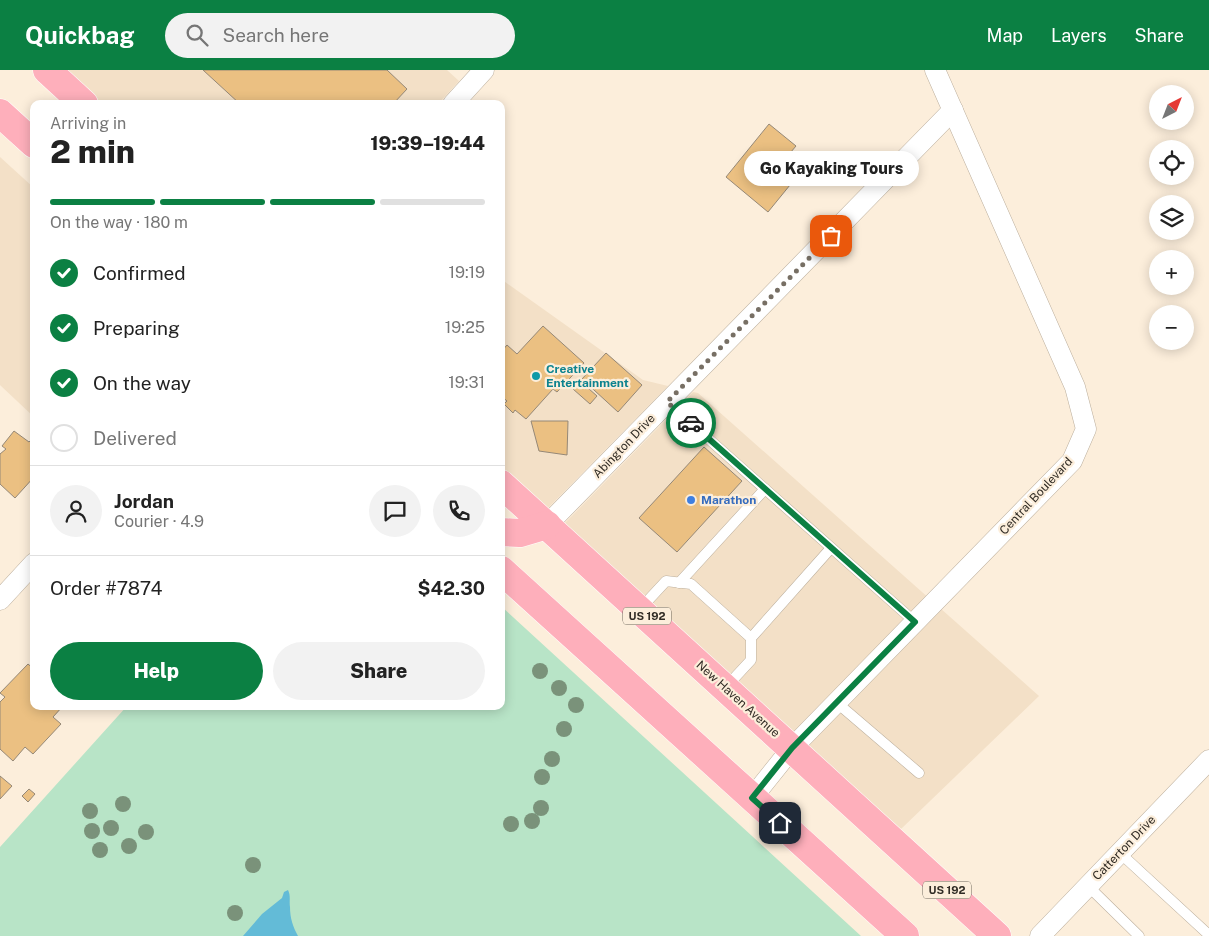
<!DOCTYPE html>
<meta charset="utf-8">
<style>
body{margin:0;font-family:"Public Sans",sans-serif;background:#f2f2f2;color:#222;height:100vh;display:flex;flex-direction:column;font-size:19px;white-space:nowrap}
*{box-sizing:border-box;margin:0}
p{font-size:16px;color:#767676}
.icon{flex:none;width:28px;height:28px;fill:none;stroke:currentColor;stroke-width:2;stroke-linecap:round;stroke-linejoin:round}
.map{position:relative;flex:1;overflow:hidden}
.sheet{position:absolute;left:30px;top:30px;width:475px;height:610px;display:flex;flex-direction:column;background:#fff;border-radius:10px;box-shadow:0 2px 12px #0003}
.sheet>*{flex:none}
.needle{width:32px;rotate:42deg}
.controls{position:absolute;left:1149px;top:15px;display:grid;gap:10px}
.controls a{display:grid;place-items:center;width:45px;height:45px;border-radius:50%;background:#fff;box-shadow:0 2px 12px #0003;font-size:25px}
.pin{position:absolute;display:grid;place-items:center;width:42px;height:42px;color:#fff;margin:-21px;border-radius:10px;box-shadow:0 2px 8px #0006}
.courier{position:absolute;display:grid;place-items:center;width:50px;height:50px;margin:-25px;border:4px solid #0b8043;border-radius:50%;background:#fff;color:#222;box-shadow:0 1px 6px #0007}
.bubble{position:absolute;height:35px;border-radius:18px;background:#fff;box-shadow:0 2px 12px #0003;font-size:16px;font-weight:800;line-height:35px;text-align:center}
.summary em{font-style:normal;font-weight:800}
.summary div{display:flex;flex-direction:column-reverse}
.summary{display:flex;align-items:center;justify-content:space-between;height:85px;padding:0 20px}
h1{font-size:32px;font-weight:800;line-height:38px}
.bar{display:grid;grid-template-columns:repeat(4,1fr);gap:8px 5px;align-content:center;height:60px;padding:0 20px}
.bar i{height:6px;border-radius:4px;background:#e0e0e0}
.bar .on{background:#0b8043}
.bar p{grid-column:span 4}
.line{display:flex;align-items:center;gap:12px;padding:0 20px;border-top:1px solid #e0e0e0}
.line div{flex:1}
.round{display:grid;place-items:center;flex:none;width:52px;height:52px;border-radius:26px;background:#f2f2f2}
ol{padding:0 20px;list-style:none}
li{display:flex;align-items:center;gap:15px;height:55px}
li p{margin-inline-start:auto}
li .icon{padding:5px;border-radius:50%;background:#0b8043;color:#fff;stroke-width:4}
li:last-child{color:#767676}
li i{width:28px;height:28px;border:2px solid #e0e0e0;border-radius:50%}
.primary-button{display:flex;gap:10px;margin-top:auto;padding:10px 20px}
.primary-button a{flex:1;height:58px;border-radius:30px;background:#0b8043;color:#fff;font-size:20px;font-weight:800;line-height:58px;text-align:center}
.primary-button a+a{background:#f2f2f2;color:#222}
header{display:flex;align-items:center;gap:30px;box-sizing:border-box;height:70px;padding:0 25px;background:#0b8043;color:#fff}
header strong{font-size:24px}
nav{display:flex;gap:28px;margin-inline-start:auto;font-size:18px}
.search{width:350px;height:45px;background:#f2f2f2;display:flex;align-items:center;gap:12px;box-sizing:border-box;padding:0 18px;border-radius:28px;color:#767676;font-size:19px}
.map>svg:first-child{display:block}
.built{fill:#f3e0c7}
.green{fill:#b8e4c7}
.water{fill:#63bbd7}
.building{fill:#ebc082;stroke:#958877}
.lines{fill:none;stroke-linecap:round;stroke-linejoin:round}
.lane-casing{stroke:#bcaf9d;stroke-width:11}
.street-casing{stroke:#bcaf9d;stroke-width:21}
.primary-casing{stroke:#fff;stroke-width:29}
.lane{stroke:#fff;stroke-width:10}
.street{stroke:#fff;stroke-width:20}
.primary{stroke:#feafbb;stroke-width:28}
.tree{fill:#7a927a}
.done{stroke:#776f64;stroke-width:5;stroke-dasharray:0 9}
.route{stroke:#0b8043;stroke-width:6}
.culture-dot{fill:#0f9aa8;stroke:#fceedb;stroke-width:2}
.shop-dot{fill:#3f7fe0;stroke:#fceedb;stroke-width:2}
.labels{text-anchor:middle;stroke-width:4.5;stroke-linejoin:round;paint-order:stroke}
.shield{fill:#fceedb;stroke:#6d665b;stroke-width:1}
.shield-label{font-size:11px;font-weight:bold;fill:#302b24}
.culture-label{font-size:12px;font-weight:bold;fill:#0d838f;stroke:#fceedb;text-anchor:start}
.street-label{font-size:12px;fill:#302b24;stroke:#fceedb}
.shop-label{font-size:12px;font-weight:bold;fill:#366cbe;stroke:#fceedb;text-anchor:start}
</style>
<header>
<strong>Quickbag</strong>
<div class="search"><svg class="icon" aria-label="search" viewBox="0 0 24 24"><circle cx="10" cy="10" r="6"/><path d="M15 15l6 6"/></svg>Search here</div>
<nav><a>Map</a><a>Layers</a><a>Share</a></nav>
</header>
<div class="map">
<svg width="1209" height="866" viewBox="0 0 1209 866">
<rect width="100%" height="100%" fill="#fceedb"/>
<g class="built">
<polygon points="65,0 447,0 459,11 438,34 102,34"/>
<polygon points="0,87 34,118 34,347 0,315"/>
<polygon points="501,209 643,310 668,316 547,439 501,397"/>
<polygon points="693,322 698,323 1039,626 900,760 564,454"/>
</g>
<polygon class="green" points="501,536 861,866 0,866 0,777 127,636 501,636"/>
<path class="water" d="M288 820C291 826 289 831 290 837 290 848 293 857 298 866H243L262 844 282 828 284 822Z"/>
<g class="building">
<polygon points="203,0 387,0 407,19 393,34 240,34"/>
<polygon points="769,54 796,76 774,102 790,115 768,142 726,107"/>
<polygon points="543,256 584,293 557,322 553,319 526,349 515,340 513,343 504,334 507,331 501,326 501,282 507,275 517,284"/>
<polygon points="606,283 642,315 618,342 582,309"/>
<polygon points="580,311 597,326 590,334 573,319"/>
<polygon points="531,351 568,351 567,385 539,381"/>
<polygon points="14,361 29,372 34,367 34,407 15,428 0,414 0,384 6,379 2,376"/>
<polygon points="704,377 742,411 677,482 639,448"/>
<polygon points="28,594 34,599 34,636 63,636 53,647 61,654 33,684 25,677 13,691 0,679 0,632 5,627 0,623"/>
<polygon points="0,706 12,716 0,729"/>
<polygon points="29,719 35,724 28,732 22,726"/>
</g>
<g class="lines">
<defs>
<g id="lane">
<polyline points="667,332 915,552"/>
<polyline points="679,513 765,419"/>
<polyline points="640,539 666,511 691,514 751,568"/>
<polyline points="726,617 751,590 751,568 831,478"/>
<polyline points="836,632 919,703"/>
<polyline points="1120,783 1209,865"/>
<polyline points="1088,816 1139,866"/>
</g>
<g id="street">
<polyline points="453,34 484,0"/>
<polyline points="547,455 953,40"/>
<polyline points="0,530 34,493"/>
<polyline points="752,728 792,678 1072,391 1086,359 1075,317 935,0"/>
<polyline points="1040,866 1209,690"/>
</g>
<g id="primary">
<polyline points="47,0 84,34"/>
<polyline points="0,43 34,74"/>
<polyline points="501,414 997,866"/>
<polyline points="501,462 520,463 547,455"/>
<polyline points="501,500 905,866"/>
</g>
</defs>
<use href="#lane" class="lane-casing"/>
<use href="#street" class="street-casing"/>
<use href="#primary" class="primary-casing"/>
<use href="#lane" class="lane"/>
<use href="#street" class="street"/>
<use href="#primary" class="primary"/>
</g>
<g class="tree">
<circle cx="540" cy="601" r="8"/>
<circle cx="559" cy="618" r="8"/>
<circle cx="576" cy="635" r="8"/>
<circle cx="564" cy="659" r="8"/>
<circle cx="552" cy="689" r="8"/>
<circle cx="542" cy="707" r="8"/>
<circle cx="123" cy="734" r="8"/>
<circle cx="541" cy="738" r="8"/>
<circle cx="90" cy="741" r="8"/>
<circle cx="532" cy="751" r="8"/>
<circle cx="511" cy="754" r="8"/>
<circle cx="111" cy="758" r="8"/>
<circle cx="92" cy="761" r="8"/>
<circle cx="146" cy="762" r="8"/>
<circle cx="129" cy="776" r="8"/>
<circle cx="100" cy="780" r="8"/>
<circle cx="253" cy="795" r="8"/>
<circle cx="235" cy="843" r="8"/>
</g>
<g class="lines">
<polyline class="done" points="691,353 667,332 831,166"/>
<polyline class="route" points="691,353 915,552 792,678 752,728 780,753"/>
</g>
<circle class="culture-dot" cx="536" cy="306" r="5"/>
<circle class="shop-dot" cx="691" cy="430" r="5"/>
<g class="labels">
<g class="shield">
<rect x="623" y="537.5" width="48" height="17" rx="4"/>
<rect x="923" y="811.5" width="48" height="17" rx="4"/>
</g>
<g class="shield-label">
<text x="647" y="550">US 192</text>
<text x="947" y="824">US 192</text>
</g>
<g class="culture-label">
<text x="546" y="303">Creative<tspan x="546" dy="14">Entertainment</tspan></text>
</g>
<g class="street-label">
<text transform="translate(624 376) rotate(-46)" y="4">Abington Drive</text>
<text transform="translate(1036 426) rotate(-47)" y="4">Central Boulevard</text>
<text transform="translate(738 629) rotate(42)" y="4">New Haven Avenue</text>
<text transform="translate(1124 778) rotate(-46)" y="4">Catterton Drive</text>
</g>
<g class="shop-label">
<text x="701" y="434">Marathon</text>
</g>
</g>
</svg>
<div class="controls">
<a><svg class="needle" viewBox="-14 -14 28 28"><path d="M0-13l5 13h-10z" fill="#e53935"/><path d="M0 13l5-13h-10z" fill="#767676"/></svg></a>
<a><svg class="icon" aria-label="locate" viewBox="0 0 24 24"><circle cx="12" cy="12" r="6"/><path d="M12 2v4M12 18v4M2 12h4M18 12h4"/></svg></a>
<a><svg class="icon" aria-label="layers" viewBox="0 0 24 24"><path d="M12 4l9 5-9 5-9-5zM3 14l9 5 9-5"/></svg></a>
<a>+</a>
<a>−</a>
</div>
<div class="pin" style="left:831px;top:166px;background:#ea580c"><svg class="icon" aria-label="bag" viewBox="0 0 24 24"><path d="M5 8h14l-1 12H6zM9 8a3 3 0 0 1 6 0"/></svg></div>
<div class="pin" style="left:780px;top:753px;background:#1f2937"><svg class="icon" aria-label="home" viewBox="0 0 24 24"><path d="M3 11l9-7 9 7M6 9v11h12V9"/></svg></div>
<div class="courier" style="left:691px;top:353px"><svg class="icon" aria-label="car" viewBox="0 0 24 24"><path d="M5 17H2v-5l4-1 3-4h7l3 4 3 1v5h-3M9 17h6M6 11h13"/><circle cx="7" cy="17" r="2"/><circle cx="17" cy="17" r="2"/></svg></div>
<div class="bubble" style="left:744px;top:81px;width:175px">Go Kayaking Tours</div>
<section class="sheet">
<div class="summary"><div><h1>2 min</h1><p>Arriving in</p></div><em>19:39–19:44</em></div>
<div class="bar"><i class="on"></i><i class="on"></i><i class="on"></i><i></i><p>On the way · 180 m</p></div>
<ol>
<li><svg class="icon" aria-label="check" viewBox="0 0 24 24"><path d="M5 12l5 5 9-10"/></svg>Confirmed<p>19:19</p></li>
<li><svg class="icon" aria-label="check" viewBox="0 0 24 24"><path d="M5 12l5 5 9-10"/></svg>Preparing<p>19:25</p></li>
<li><svg class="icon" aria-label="check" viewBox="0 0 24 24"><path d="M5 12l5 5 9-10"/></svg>On the way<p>19:31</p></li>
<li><i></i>Delivered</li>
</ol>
<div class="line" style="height:90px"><a class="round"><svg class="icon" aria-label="person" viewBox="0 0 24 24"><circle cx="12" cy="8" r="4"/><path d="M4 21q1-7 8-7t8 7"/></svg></a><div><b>Jordan</b><p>Courier · 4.9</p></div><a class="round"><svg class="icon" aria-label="chat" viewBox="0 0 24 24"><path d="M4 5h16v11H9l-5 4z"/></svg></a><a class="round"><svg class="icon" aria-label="phone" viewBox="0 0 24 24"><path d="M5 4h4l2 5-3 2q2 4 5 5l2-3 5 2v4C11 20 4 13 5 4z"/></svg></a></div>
<div class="line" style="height:65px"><div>Order #7874</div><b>$42.30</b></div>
<div class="primary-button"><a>Help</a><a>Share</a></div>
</section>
</div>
